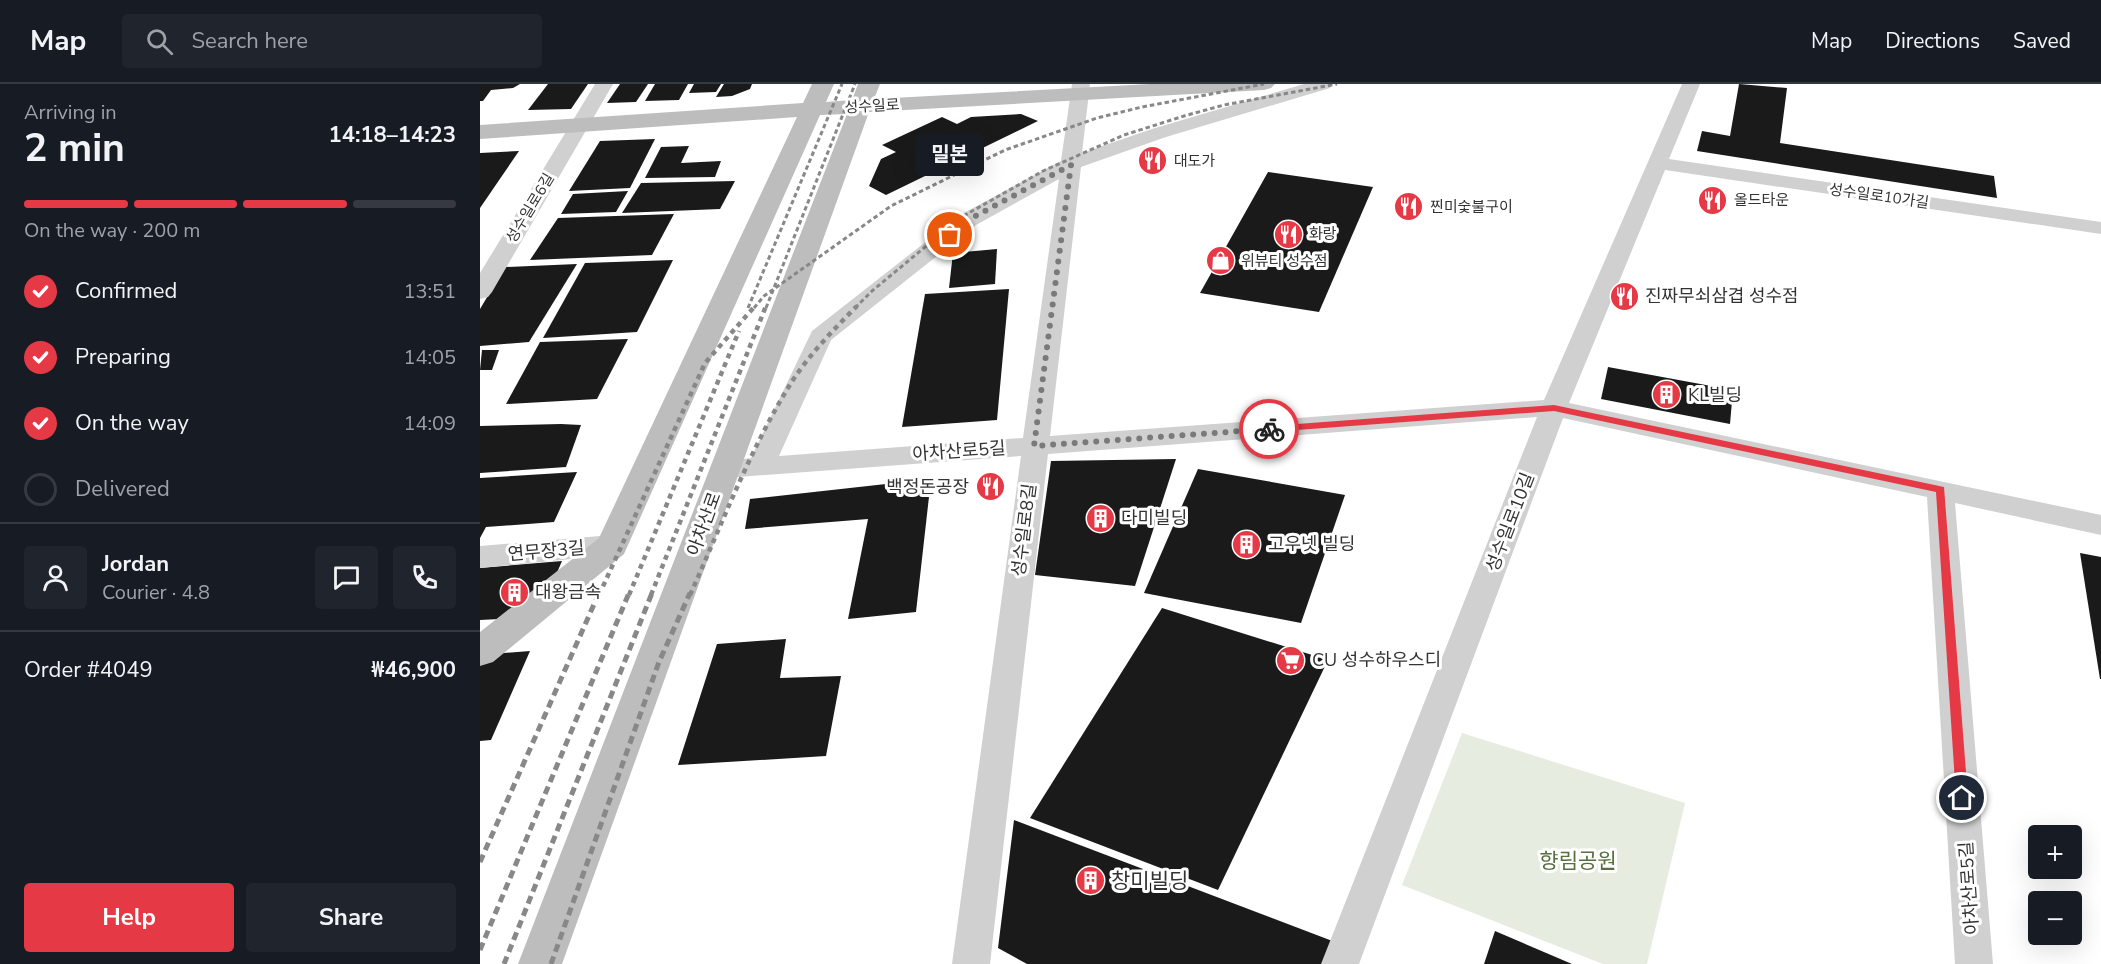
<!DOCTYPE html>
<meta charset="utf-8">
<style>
body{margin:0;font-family:"Nunito Sans","Noto Sans KR",sans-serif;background:#20242c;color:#f1f3f6;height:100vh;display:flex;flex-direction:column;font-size:22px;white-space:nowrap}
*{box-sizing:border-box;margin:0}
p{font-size:20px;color:#9ea1a6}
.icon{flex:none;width:33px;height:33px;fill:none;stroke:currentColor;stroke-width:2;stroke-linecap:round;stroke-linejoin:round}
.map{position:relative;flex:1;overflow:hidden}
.side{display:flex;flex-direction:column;background:#171b24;width:480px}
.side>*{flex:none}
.fabs{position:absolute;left:1548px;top:741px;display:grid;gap:12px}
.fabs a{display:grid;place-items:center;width:54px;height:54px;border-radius:6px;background:#171b24;box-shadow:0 6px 24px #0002;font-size:30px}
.pin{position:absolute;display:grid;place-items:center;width:51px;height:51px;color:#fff;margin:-26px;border:3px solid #fff;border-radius:50%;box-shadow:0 2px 6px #0007}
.courier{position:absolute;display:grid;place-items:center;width:60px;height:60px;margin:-30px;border:4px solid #e63946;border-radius:50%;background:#fff;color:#222;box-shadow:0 2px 8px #0007}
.bubble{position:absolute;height:42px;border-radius:6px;background:#171b24;box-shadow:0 6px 24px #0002;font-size:20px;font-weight:700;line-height:42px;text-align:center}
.overview em{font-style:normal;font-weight:700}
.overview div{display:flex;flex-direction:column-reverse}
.overview{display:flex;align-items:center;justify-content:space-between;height:102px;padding:0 24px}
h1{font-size:39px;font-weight:700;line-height:45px}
.bar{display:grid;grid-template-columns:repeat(4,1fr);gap:9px 6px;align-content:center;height:72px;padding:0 24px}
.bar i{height:8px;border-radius:4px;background:#363941}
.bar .on{background:#e63946}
.bar p{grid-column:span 4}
.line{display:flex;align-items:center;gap:15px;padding:0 24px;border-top:2px solid #363941}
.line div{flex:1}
.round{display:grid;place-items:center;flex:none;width:63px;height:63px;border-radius:6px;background:#20242c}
ol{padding:0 24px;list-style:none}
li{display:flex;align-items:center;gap:18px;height:66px}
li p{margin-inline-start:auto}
li .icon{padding:6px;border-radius:50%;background:#e63946;color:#fff;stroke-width:4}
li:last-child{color:#9ea1a6}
li i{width:33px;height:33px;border:3px solid #363941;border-radius:50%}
.cta{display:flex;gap:12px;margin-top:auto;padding:12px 24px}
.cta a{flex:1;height:69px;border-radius:6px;background:#e63946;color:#fff;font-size:24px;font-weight:700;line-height:69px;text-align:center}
.cta a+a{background:#20242c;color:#f1f3f6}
header{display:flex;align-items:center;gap:36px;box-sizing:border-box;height:84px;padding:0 30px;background:#171b24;border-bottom:2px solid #363941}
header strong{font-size:28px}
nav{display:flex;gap:33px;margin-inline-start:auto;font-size:21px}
.search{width:420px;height:54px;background:#20242c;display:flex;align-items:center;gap:15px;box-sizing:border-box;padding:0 21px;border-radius:6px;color:#9ea1a6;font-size:22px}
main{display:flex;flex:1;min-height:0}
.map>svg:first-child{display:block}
.green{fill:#e6ecdf}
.building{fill:#1a1a1a}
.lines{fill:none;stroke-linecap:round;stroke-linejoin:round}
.street{fill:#d0d0d0;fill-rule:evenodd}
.secondary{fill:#bdbdbd;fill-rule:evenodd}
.rail-far2{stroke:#888;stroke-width:3;stroke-dasharray:4.5 3;stroke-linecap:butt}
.rail-far1{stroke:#888;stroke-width:4.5;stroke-dasharray:5 4.5;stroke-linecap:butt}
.rail{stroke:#888;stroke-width:5;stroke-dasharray:8 5;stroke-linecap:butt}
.route{fill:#e63946}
.done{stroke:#7a7a7a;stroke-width:6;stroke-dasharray:0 10.8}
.labels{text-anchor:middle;stroke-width:6;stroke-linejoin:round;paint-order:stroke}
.far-street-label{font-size:15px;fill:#333;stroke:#fff}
.far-poi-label{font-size:15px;fill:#333;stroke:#fff;text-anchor:start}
.poi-label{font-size:18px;fill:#333;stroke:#fff;text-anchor:start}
.street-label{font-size:18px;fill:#333;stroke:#fff}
.near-park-label{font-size:21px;fill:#56703f;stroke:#fff}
.near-poi-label{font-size:21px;fill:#333;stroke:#fff;text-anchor:start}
</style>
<header>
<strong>Map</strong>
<div class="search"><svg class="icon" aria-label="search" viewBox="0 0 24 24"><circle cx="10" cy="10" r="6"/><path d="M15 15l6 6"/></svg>Search here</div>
<nav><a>Map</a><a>Directions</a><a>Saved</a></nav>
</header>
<main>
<section class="side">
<div class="overview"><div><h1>2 min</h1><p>Arriving in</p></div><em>14:18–14:23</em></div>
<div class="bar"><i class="on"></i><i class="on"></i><i class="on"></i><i></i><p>On the way · 200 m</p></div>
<ol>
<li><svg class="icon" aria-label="check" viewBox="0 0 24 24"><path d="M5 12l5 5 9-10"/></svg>Confirmed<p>13:51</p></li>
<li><svg class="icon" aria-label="check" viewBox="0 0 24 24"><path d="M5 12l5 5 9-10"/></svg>Preparing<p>14:05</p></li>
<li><svg class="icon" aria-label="check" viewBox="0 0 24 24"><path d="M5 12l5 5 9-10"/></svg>On the way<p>14:09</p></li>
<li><i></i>Delivered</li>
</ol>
<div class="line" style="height:108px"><a class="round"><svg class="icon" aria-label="person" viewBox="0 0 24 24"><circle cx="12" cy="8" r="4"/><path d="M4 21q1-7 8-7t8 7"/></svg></a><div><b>Jordan</b><p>Courier · 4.8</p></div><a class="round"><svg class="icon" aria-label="chat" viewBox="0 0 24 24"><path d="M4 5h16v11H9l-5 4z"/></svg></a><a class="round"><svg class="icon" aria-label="phone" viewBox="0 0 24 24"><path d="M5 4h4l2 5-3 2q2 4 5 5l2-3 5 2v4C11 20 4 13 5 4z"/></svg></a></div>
<div class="line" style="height:78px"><div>Order #4049</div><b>₩46,900</b></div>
<div class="cta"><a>Help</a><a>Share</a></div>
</section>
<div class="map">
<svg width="1621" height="880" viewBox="0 0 1621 880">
<rect width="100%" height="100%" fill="#fff"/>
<polygon class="green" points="982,649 1205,719 1167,880 1123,880 922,801"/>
<g class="building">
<polygon points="0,0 40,0 33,4 11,6 3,17 0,17"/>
<polygon points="68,0 108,0 91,25 48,26"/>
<polygon points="140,0 168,0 156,18 127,19"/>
<polygon points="175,0 208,0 199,16 165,17"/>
<polygon points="214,0 241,0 236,8 209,9"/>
<polygon points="244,0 272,0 270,5 252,12 236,13"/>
<polygon points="1259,0 1307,4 1300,59 1514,92 1517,114 1217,67 1222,47 1250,52"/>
<polygon points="541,30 558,37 406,111 389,102 401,75 416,68 402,61 462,33 477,40 491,33"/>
<polygon points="175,55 150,104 89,107 120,57"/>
<polygon points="209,62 201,79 241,77 235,93 165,94 181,63"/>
<polygon points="39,67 0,124 0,69"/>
<polygon points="788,88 893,103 839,228 720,209"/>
<polygon points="255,97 240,125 142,129 161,99"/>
<polygon points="148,107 136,128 81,130 93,110"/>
<polygon points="194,130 172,171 50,176 78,134"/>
<polygon points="517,165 515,200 469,204 473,169"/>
<polygon points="193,176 157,248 63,254 105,179"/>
<polygon points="97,180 49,258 0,262 0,225 25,183"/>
<polygon points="529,205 517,336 422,343 445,210"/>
<polygon points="148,255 117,315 26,320 60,258"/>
<polygon points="2,266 19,266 12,286 0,286"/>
<polygon points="1128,283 1253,306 1250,340 1121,315"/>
<polygon points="81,340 101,341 86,383 0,389 0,342"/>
<polygon points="696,375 655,502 555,491 571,377"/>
<polygon points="718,385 865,411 821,539 664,509"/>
<polygon points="97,388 74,438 6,443 0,454 0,394"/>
<polygon points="451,395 436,528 368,535 388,435 265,445 270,415"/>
<polygon points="1600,469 1621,473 1621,595 1620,595"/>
<polygon points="82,477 58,533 0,536 0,484"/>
<polygon points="682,524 848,576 738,806 550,734"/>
<polygon points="306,555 300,594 361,592 346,672 198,681 237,560"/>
<polygon points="50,567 11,656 0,657 0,571"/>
<polygon points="534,736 855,858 845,880 547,880 518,864"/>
<polygon points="1015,847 1092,880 1004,880"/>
</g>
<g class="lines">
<g class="street">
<polygon points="115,0 133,0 12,208 8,213 0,215 0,189"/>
<path d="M592 0H610L602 69 672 45 824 0H853L850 4 686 53 601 83 570 352 1064 316 1202 0H1220L1189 75 1621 138V150L1185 86 1089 319 1621 431V451L1475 419 1513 880H1475L1447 413 1083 334 879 880H841L1057 333 568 370 510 880H472L541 372 245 394 235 391 231 385 235 379 271 374 332 247 480 131 581 77ZM579 95 543 354 299 372 351 256 496 141Z"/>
<polygon points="132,451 142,454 146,461 142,468 132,471 0,484 0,462"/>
</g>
<polygon class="secondary" points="332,0 354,0 346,18 372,16 378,0 400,0 394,15 670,0 795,0 791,4 784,6 389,28 82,880 38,880 367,30 340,31 144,470 13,578 0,582 0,548 119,454 317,33 0,55 0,41 323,19"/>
<g class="rail-far2">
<polyline points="268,224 362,0"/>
<polyline points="274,224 284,212 411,122 525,66 617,34 662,23 784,0"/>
<polyline points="286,224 375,0"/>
<polyline points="375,224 392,207 480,134 563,87 644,51 704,32 744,21 857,0"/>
</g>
<g class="rail-far1">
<polyline points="119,511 225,279 275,222"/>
<polyline points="149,511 259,247"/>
<polyline points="171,511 286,222"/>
<path d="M210 511C242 440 270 365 311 299 329 271 353 246 377 222"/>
</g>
<g class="rail">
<polyline points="0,778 119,509"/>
<polyline points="0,866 149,509"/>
<polyline points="24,880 172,509"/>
<polyline points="71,880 179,578 210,509"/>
</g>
</g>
<polygon class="route" points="1074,321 1464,403 1488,714 1487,718 1478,718 1476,714 1456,408 1074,327 789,348 785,345 789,342"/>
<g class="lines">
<polyline class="done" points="470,151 488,136 591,81 554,362 789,345"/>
</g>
<defs>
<symbol id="restaurant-disc" viewBox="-11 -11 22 22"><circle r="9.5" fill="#e63946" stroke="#fff"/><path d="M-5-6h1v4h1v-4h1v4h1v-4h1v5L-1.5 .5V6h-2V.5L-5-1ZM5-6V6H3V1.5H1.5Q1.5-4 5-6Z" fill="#fff"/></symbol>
<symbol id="shop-disc" viewBox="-11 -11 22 22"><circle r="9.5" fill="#e63946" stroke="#fff"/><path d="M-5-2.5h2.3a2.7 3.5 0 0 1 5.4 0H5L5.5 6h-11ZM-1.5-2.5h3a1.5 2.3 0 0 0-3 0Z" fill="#fff"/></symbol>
<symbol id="building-disc" viewBox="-11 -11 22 22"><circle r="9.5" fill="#e63946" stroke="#fff"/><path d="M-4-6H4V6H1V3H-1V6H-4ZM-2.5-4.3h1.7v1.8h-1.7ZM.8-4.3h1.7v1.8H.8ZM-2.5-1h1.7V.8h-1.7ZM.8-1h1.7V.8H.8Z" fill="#fff"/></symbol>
<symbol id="supermarket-disc" viewBox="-11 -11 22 22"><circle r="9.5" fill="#e63946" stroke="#fff"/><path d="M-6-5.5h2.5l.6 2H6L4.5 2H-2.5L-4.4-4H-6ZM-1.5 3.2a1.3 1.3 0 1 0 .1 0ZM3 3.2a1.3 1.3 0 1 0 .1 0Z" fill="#fff"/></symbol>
</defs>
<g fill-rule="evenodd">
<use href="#restaurant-disc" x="656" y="60" width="33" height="33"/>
<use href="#restaurant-disc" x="1216" y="100" width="33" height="33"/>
<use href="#restaurant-disc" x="912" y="106" width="33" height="33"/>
<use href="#restaurant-disc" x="792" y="134" width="33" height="33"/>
<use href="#shop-disc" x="724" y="160" width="33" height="33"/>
<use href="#restaurant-disc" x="1128" y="196" width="33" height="33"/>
<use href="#building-disc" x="1170" y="294" width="33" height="33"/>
<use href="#restaurant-disc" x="494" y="386" width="33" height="33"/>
<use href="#building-disc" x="604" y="418" width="33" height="33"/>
<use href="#building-disc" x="750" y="444" width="33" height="33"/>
<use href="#building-disc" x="18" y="492" width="33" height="33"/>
<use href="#supermarket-disc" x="794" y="560" width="33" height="33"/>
<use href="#building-disc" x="594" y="780" width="33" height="33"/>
</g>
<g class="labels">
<g class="far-street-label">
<text transform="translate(392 22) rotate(-3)" y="5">성수일로</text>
<text transform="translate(1399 112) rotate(8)" y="5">성수일로10가길</text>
<text transform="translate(50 124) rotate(-59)" y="5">성수일로6길</text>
</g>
<g class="far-poi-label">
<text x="694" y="82">대도가</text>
<text x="1254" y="121">올드타운</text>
<text x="950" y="128">찐미숯불구이</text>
<text x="829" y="155">화랑</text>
<text x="761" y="182">위뷰티 성수점</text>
</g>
<g class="poi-label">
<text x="1165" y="218">진짜무쇠삼겹 성수점</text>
<text x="1208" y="317">KL빌딩</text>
<text x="489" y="409" text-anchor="end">백정돈공장</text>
<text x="641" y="440">다미빌딩</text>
<text x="788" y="466">고우넷 빌딩</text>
<text x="55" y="514">대왕금속</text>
<text x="832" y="582">CU 성수하우스디</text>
</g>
<g class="street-label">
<text transform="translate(479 367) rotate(-4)" y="6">아차산로5길</text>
<text transform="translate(1030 438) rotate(-69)" y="6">성수일로10길</text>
<text transform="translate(224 440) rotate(-70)" y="6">아차산로</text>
<text transform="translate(544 446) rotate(-83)" y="6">성수일로8길</text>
<text transform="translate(66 467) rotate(-5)" y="6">연무장3길</text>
<text transform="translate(1489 804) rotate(-94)" y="6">아차산로5길</text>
</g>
<g class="near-park-label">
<text x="1098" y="784">향림공원</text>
</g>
<g class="near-poi-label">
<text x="631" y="804">창미빌딩</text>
</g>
</g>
</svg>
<div class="fabs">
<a>+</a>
<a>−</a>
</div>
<div class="pin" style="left:470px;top:151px;background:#ea580c"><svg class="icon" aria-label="bag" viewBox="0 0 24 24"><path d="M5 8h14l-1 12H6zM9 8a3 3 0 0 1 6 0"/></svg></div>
<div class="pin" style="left:1482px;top:714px;background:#1f2937"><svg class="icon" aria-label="home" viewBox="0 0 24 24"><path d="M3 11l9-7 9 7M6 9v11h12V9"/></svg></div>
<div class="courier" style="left:789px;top:345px"><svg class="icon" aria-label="bike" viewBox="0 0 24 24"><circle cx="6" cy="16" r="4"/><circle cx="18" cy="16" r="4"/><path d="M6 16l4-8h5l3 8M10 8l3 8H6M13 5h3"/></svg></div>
<div class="bubble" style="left:435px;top:50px;width:69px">밀본</div>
</div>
</main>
